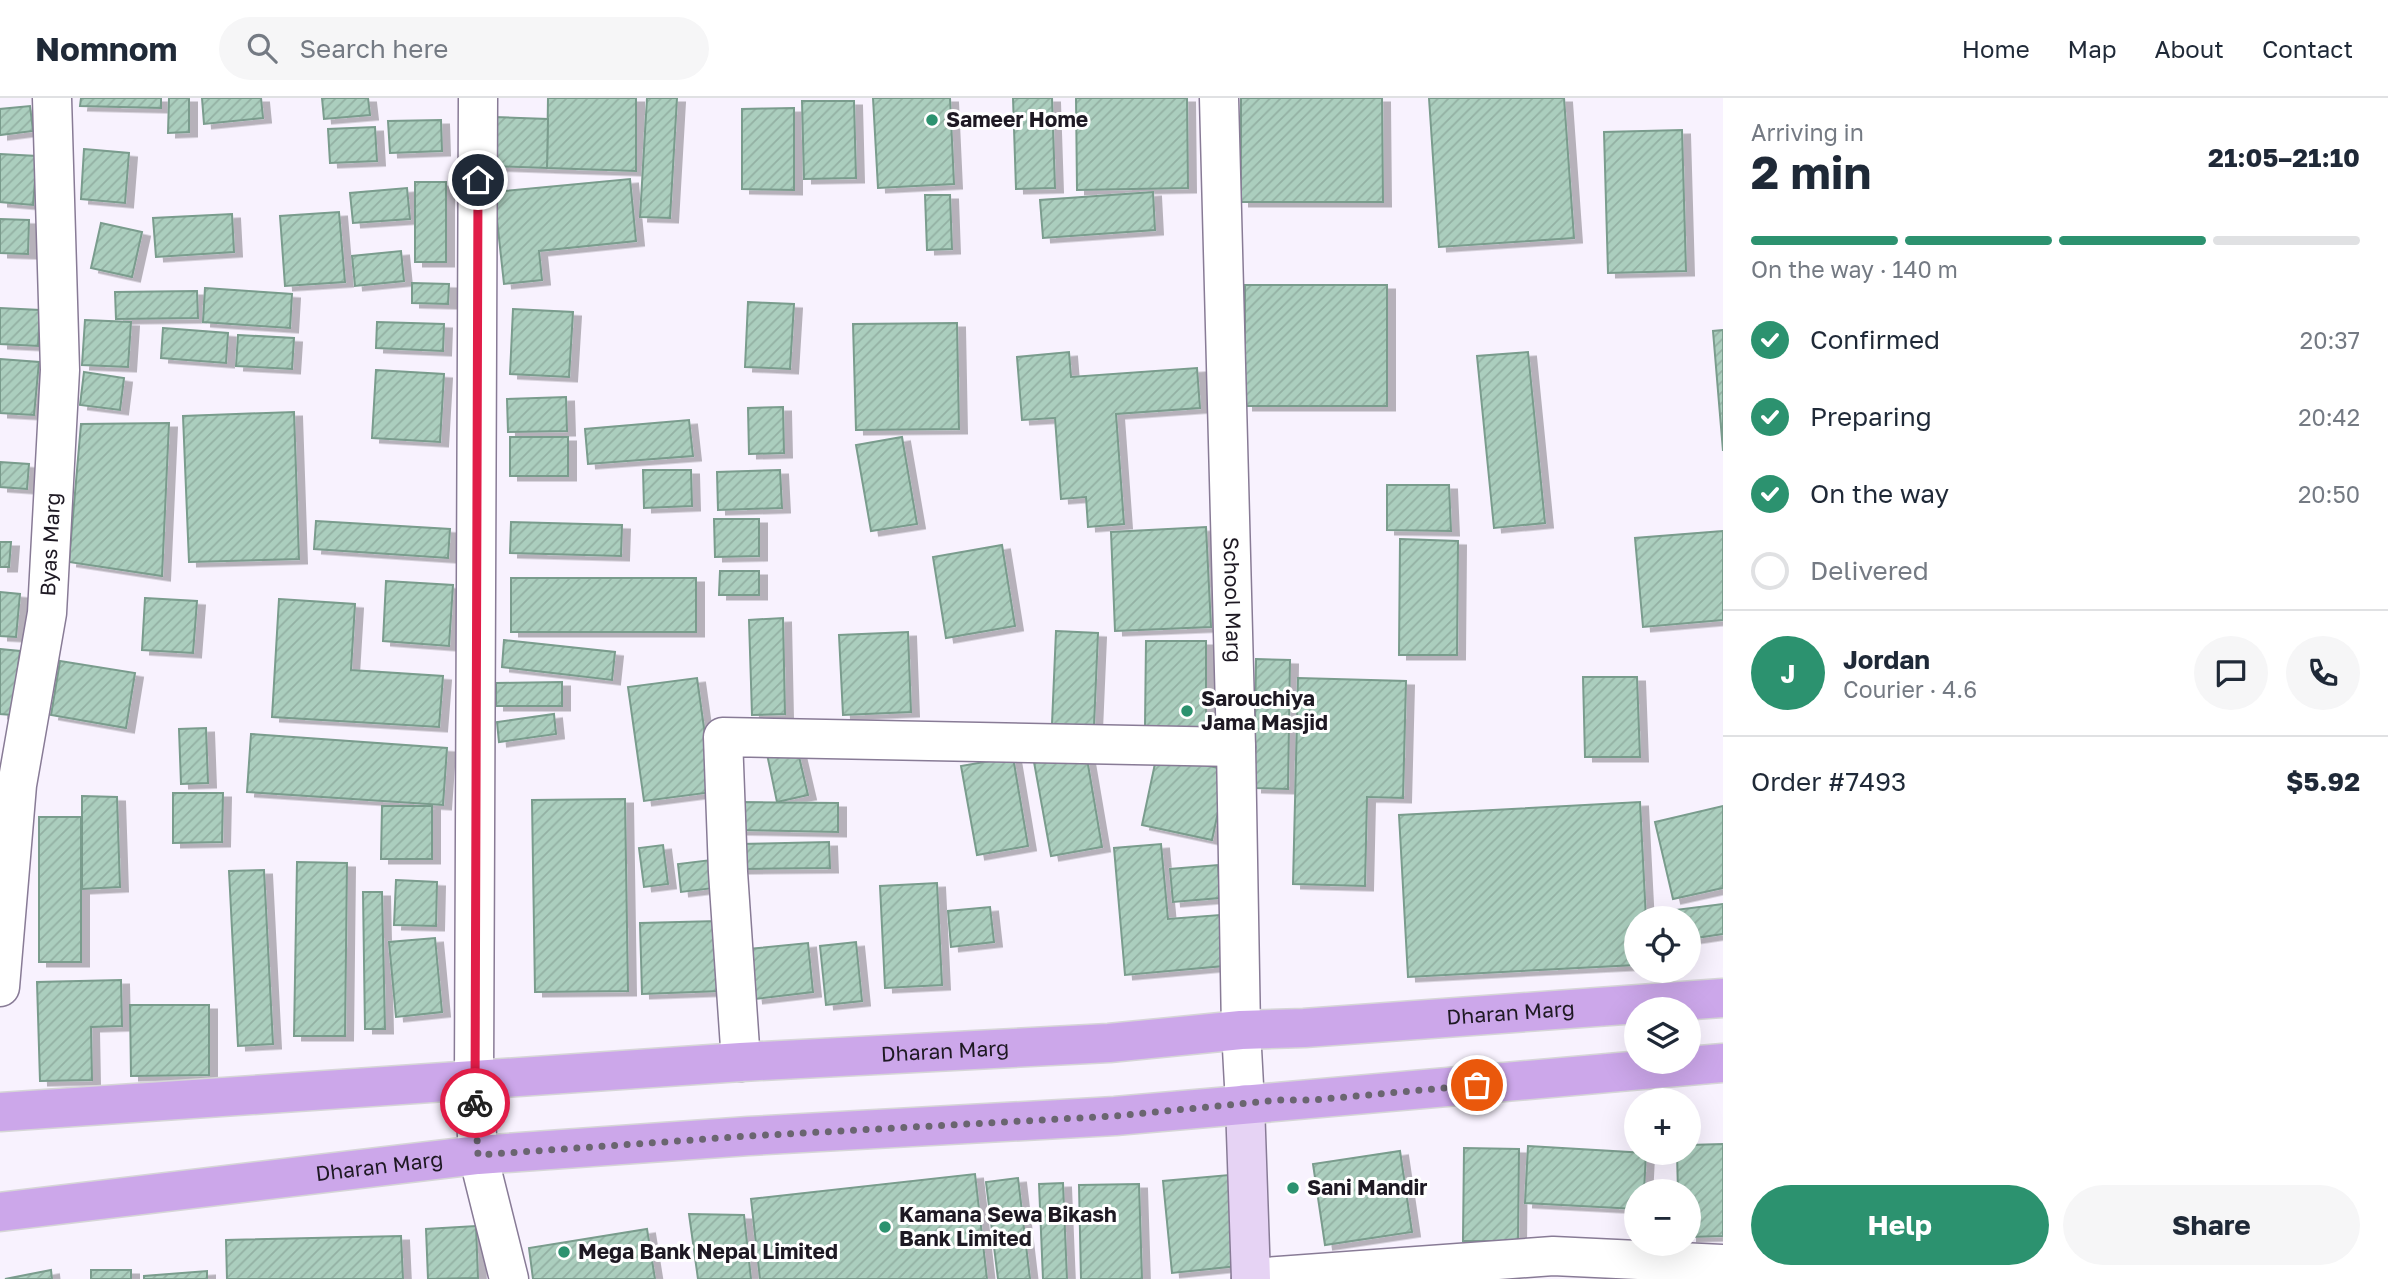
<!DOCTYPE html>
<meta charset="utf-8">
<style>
body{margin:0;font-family:"Golos Text",sans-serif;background:#f6f6f7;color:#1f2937;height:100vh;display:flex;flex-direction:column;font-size:26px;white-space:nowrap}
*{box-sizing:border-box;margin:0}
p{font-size:23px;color:#747a83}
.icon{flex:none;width:38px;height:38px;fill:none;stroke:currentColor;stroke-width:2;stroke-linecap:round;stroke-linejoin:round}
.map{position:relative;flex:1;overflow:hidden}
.side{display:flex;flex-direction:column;background:#fff;width:665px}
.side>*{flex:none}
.tools{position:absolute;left:1624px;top:808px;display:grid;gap:14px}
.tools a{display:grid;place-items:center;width:77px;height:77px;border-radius:50%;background:#fff;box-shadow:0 7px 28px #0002;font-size:35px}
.pin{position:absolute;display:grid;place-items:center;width:60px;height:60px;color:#fff;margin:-30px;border:4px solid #fff;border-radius:50%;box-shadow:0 2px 7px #0007}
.courier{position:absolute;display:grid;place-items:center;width:70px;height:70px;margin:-35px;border:5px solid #e11d48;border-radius:50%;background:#fff;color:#222;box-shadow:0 2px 9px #0007}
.summary em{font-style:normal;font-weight:700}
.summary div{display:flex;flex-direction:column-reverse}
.summary{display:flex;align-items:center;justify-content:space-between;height:119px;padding:0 28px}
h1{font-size:46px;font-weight:700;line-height:52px}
.bar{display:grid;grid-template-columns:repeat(4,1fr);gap:10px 7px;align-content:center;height:84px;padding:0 28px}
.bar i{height:9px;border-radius:5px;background:#e0e1e3}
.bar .selected{background:#2c926f}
.bar p{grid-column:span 4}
.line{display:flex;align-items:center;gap:18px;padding:0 28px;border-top:2px solid #e0e1e3}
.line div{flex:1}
.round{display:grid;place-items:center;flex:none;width:74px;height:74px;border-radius:37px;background:#f6f6f7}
ol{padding:0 28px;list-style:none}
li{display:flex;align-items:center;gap:21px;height:77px}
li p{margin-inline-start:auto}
li .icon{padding:7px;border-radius:50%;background:#2c926f;color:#fff;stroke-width:4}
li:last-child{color:#747a83}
li i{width:38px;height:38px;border:4px solid #e0e1e3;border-radius:50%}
.action{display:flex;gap:14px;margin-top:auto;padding:14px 28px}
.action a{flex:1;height:80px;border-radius:42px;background:#2c926f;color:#fff;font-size:28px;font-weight:700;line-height:80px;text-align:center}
.action a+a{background:#f6f6f7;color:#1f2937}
header{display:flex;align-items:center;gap:42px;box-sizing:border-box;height:98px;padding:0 35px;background:#fff;border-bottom:2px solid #e0e1e3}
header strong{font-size:33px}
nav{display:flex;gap:38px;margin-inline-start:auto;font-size:24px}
.search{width:490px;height:63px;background:#f6f6f7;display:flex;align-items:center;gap:18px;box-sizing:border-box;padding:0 24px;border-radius:38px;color:#747a83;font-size:26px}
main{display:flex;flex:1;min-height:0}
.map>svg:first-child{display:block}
.building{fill:url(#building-hatch);stroke:#7a9c8d;stroke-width:2;filter:url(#shadow)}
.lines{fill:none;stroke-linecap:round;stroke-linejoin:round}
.minor-casing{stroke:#887b96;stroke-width:41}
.secondary-casing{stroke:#887b96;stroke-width:41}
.primary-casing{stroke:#d6d6d7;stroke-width:41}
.minor{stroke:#fff;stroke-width:38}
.secondary{stroke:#e6d3f4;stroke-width:38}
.primary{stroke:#cca7ea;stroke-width:38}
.done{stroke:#6a6570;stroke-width:7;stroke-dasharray:0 12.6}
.route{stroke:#e11d48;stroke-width:9}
.poi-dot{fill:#2c926f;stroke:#fff;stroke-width:2.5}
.labels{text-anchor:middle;stroke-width:6;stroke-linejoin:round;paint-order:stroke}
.poi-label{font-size:21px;font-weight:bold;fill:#1e1923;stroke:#fff;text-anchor:start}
.street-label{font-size:21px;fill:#1e1923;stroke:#fff}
</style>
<header>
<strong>Nomnom</strong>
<div class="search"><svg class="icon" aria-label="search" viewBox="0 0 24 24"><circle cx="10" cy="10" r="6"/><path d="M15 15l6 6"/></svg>Search here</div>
<nav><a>Home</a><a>Map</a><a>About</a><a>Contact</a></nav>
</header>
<main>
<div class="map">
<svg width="1723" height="1181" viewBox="0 0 1723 1181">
<defs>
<pattern id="building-hatch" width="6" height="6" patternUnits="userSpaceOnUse" patternTransform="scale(1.75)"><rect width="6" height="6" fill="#abcebe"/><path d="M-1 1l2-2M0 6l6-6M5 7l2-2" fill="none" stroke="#93b0a3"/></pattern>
<filter id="shadow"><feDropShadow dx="8" dy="4.5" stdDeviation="0" flood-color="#0004"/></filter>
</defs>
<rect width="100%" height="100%" fill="#f8f2fe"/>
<g class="building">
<polygon points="81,0 161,0 161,10 80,8"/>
<polygon points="169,0 189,0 189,34 168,35"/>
<polygon points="202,0 261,0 263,20 204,26"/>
<polygon points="322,0 368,0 370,17 324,21"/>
<polygon points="548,0 636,0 636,73 547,70"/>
<polygon points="647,0 677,0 670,120 640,119"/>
<polygon points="873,0 950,0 954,86 878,90"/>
<polygon points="1013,0 1052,0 1055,90 1016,91"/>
<polygon points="1076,0 1187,0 1188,90 1077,92"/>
<polygon points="1241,0 1382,0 1383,104 1241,104"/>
<polygon points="1429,0 1564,0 1574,140 1439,149"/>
<polygon points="802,3 854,3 856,80 804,81"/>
<polygon points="30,8 33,33 0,37 0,11"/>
<polygon points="794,10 794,92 742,91 742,11"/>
<polygon points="493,19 548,21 547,70 492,68"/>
<polygon points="441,22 442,53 390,55 388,23"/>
<polygon points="375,29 377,63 330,65 328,31"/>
<polygon points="1682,32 1686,173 1608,175 1604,34"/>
<polygon points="84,51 129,55 125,105 81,101"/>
<polygon points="0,56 37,58 33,107 0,104"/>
<polygon points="630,81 636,143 539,153 542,182 504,186 494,94"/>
<rect x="415" y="84" width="31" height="80"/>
<polygon points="407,90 410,121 353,125 350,95"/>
<polygon points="1153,94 1155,132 1043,140 1040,102"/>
<polygon points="925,97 950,97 952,151 927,152"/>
<polygon points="339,114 345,184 285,188 280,118"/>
<polygon points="232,116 234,154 156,159 153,120"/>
<polygon points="0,121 29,122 28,156 0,155"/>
<polygon points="101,125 142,134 132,179 91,170"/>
<polygon points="401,153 404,183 355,188 352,158"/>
<polygon points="412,185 449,186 448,206 412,205"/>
<rect x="1245" y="187" width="142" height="121"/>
<polygon points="205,190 292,196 290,230 203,224"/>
<polygon points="197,193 198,220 116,221 115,194"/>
<polygon points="748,204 794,206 790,271 745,269"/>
<polygon points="0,210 40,212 38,248 0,246"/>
<polygon points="513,211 573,214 569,279 510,276"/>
<polygon points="85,222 131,224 128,269 82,267"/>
<polygon points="377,224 444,226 443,253 376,250"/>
<polygon points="957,225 959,331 856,332 853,226"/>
<polygon points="163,230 228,235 226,265 161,260"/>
<polygon points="1723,232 1723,353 1713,233"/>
<polygon points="238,237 294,240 292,271 236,268"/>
<polygon points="1069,254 1071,279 1197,270 1200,310 1116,316 1124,426 1088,429 1086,399 1061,401 1055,320 1022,322 1017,259"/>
<polygon points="1528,254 1545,425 1494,430 1477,258"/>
<polygon points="0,261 39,264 34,317 0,315"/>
<polygon points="376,272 444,276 440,344 372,340"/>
<polygon points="84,274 124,280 120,312 80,307"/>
<polygon points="566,299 567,333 508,334 507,301"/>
<polygon points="783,309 784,355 749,356 748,310"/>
<polygon points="294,314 299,461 189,464 183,318"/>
<polygon points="689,322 693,358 588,366 585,331"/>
<polygon points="169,325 162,478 69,464 81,326"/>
<rect x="510" y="339" width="58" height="39"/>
<polygon points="902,339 917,426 871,433 856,347"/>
<polygon points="0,364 29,366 27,391 0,389"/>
<polygon points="643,372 691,372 692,408 644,410"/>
<polygon points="780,372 782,410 718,412 717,374"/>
<polygon points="1387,387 1449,387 1451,433 1387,432"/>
<polygon points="714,421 759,421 759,458 715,459"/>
<polygon points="316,423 450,431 448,460 314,451"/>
<polygon points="511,424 622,427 621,458 510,455"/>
<polygon points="1206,429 1211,529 1115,533 1111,434"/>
<polygon points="1723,433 1723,522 1643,529 1635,440"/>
<polygon points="1400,441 1458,443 1457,557 1399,557"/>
<polygon points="0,444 11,444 9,469 0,469"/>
<polygon points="1002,447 1015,528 946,540 933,459"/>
<polygon points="720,473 759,473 759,497 719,497"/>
<rect x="511" y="480" width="185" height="54"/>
<polygon points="386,483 453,487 449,548 383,543"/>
<polygon points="0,494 20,496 16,539 0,538"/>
<polygon points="145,500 197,503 193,555 142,552"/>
<polygon points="279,501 355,506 351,572 443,578 439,629 272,619"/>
<polygon points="783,520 785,616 752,617 749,522"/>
<polygon points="1056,533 1098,535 1094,628 1052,626"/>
<polygon points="908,534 911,614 843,617 839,537"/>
<polygon points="504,542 615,554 612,582 502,569"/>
<polygon points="1146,543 1206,543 1206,629 1145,629"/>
<polygon points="0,551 20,553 12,617 0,616"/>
<polygon points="1256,561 1290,562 1288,691 1254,690"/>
<polygon points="60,563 135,575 126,630 51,617"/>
<polygon points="1583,579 1637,579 1640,659 1585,659"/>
<polygon points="697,580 713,694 644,703 628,589"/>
<polygon points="1298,580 1406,583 1403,700 1367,699 1365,788 1293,786"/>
<polygon points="562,584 562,608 496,608 496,585"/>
<polygon points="554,616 556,636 499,644 497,624"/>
<polygon points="206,630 208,685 181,686 179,631"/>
<polygon points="251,636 447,650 443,707 247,694"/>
<polygon points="797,650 808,697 777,704 767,656"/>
<polygon points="1086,655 1102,749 1051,758 1034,664"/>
<polygon points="1157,656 1227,672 1212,742 1142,727"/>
<polygon points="1013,659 1028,748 977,757 961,668"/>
<polygon points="173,695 223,695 222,744 173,745"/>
<polygon points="82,698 117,699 120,789 82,791"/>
<polygon points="625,701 628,893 535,894 532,702"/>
<polygon points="740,704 838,705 838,734 739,732"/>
<polygon points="1640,704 1646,821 1636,821 1636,867 1408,879 1399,717"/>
<polygon points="382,708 432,708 432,761 381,761"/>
<polygon points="1723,708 1723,790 1673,801 1655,724"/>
<rect x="39" y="719" width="42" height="145"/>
<polygon points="829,744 830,770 739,771 740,746"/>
<polygon points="1161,746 1168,821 1220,817 1224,868 1125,877 1114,750"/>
<polygon points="663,747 668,786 644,789 639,750"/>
<polygon points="711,762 714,790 681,794 678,766"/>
<polygon points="297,764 347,765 345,938 294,938"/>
<polygon points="1218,767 1220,800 1173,804 1170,771"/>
<polygon points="264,772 273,946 238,948 229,773"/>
<polygon points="396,782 437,784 436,828 394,827"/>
<polygon points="937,785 942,887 885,890 880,788"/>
<polygon points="363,794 382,794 385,931 365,931"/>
<polygon points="1723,806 1723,836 1689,841 1689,821 1660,821 1659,814"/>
<polygon points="990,809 994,844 951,849 948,813"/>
<polygon points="718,823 721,893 642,896 640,825"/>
<polygon points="435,840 442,914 396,919 389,844"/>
<polygon points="856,844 862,903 826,907 820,848"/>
<polygon points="808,845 813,894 755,901 749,851"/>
<polygon points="121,882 122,928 91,929 92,982 40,983 37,884"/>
<polygon points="130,907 209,907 209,977 131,978"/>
<polygon points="1723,1046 1723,1138 1689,1139 1689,1094 1678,1094 1677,1055 1689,1055 1689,1047"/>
<polygon points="1528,1048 1646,1055 1644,1094 1636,1094 1636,1111 1525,1105"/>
<polygon points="1464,1050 1519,1051 1518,1143 1463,1143"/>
<polygon points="1400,1053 1412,1134 1325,1147 1313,1066"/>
<polygon points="975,1076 987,1181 760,1181 751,1101"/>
<polygon points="1229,1077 1238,1168 1172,1175 1163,1083"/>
<polygon points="1018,1080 1030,1181 998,1181 986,1084"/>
<polygon points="1063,1085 1067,1181 1043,1181 1039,1086"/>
<polygon points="1139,1086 1142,1181 1081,1181 1079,1087"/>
<polygon points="689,1116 744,1117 751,1181 698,1181"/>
<polygon points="476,1128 478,1180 428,1181 426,1131"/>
<polygon points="647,1131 655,1181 533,1181 529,1150"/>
<polygon points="401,1138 403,1181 227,1181 226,1142"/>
<polygon points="51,1172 52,1181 5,1181"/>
<rect x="91" y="1172" width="40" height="9"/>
<polygon points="207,1173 207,1181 144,1181 144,1178"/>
</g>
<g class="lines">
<defs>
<g id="minor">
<polyline points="478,0 474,981 478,1057 509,1181"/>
<path id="s1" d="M1219 0 1236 649 1241 932 1245 1006"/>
<path id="s2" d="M0 889 17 687 47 515 60 272 52 0"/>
<polyline points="741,964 728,774 723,639 1236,649"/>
<polyline points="1251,1180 1553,1158 1723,1166"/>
</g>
<polyline id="secondary" points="1245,1006 1251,1181"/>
<g id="primary">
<path id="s3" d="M0 1014 741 964 1109 945 1241 932 1304 930 1723 900"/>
<path id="s4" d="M0 1114 478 1057 749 1038 1115 1018 1723 965"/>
</g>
</defs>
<use href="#minor" class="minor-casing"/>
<use href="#secondary" class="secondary-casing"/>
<use href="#primary" class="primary-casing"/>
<use href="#minor" class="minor"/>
<use href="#secondary" class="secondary"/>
<use href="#primary" class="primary"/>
</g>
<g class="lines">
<polyline class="done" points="475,1005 478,1057 749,1038 1115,1018 1279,1002 1313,1002 1477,987"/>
<polyline class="route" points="475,1005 478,82"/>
</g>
<g class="poi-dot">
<circle cx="932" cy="22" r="7"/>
<circle cx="1187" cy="613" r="7"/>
<circle cx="1293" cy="1090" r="7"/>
<circle cx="885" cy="1129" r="7"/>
<circle cx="564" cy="1154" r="7"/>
</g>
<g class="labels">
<g class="poi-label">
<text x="946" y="29">Sameer Home</text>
<text x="1201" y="608">Sarouchiya<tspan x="1201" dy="24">Jama Masjid</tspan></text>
<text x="1307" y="1097">Sani Mandir</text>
<text x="899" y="1124">Kamana Sewa Bikash<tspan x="899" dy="24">Bank Limited</tspan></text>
<text x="578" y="1161">Mega Bank Nepal Limited</text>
</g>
<g class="street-label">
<text dy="7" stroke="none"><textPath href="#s2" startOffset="446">Byas Marg</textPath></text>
<text dy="7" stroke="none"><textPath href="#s1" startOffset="502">School Marg</textPath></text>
<text dy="7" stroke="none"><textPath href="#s3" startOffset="1514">Dharan Marg</textPath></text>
<text dy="7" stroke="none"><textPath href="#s3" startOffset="947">Dharan Marg</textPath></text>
<text dy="7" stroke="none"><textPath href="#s4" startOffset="382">Dharan Marg</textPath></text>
</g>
</g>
</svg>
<div class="tools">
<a><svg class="icon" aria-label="locate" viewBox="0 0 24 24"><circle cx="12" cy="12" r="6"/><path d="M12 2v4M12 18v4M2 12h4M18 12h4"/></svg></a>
<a><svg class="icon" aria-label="layers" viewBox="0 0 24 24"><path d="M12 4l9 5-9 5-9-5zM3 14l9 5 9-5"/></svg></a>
<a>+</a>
<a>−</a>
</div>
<div class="pin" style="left:1477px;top:987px;background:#ea580c"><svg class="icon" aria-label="bag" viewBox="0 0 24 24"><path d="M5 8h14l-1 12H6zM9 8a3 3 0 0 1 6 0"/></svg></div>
<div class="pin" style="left:478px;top:82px;background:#1f2937"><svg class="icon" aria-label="home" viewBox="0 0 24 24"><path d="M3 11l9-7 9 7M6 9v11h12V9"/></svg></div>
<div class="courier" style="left:475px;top:1005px"><svg class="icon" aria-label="bike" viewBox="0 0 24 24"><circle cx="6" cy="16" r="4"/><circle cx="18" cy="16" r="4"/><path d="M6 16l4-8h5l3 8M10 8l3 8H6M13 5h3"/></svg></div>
</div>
<section class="side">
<div class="summary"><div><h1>2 min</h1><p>Arriving in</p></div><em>21:05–21:10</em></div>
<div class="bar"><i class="selected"></i><i class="selected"></i><i class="selected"></i><i></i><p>On the way · 140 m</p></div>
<ol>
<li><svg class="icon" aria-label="check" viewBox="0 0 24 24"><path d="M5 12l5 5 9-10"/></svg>Confirmed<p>20:37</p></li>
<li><svg class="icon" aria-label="check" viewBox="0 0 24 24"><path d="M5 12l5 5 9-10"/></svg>Preparing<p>20:42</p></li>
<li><svg class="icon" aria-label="check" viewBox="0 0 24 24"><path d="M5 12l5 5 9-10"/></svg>On the way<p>20:50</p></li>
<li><i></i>Delivered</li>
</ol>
<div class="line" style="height:126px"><b class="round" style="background:#2c926f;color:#fff">J</b><div><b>Jordan</b><p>Courier · 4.6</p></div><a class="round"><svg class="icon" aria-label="chat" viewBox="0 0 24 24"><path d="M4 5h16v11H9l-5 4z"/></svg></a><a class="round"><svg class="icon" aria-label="phone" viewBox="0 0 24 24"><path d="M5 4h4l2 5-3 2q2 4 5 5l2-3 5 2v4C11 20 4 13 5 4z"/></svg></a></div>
<div class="line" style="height:91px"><div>Order #7493</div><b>$5.92</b></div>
<div class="action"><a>Help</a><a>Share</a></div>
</section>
</main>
